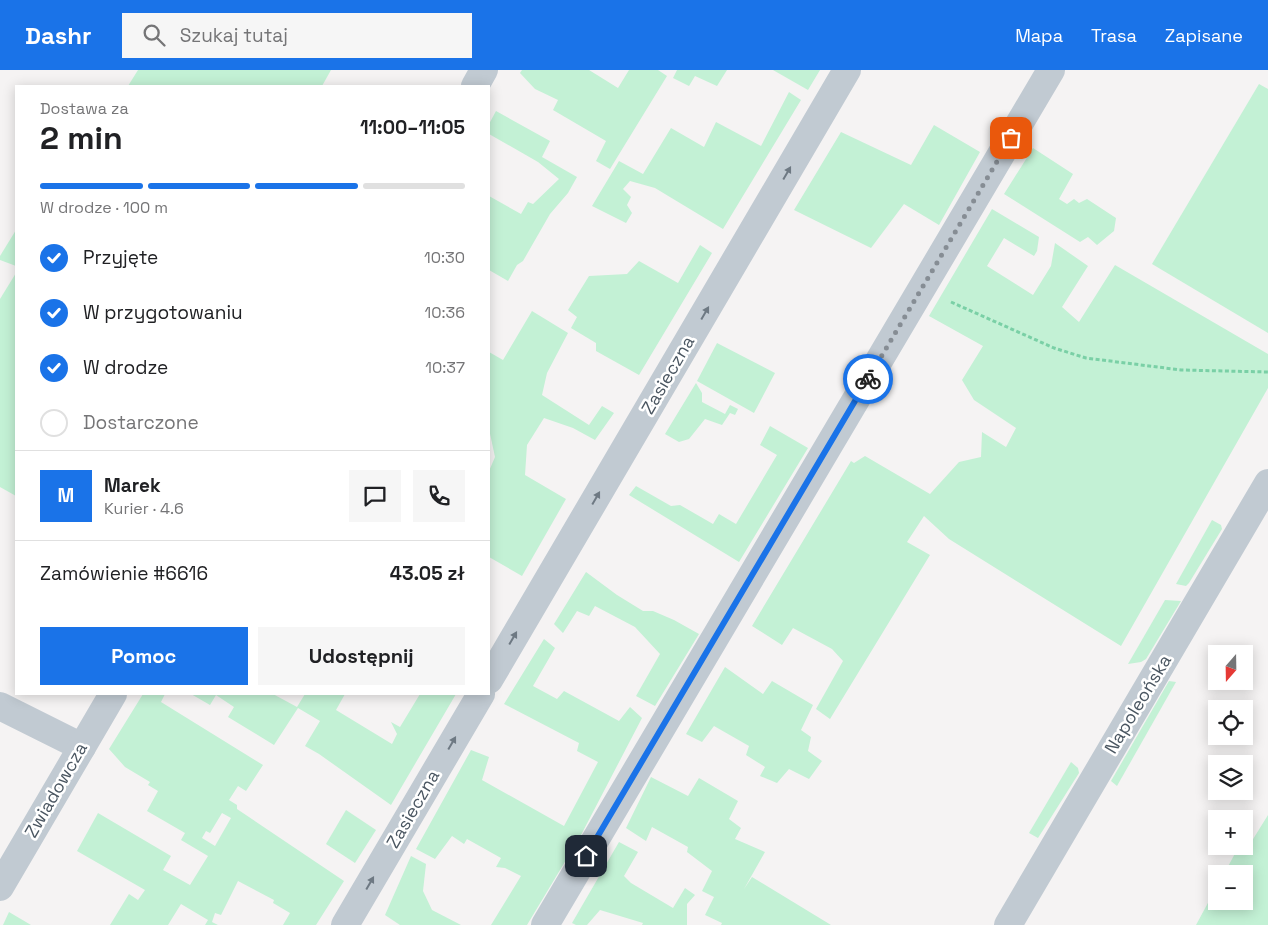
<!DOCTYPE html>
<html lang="pl">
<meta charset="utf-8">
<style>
body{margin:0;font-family:"Space Grotesk",sans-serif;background:#f6f6f6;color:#202124;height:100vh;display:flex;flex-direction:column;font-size:19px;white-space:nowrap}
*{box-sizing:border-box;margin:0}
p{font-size:16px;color:#757577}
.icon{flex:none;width:28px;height:28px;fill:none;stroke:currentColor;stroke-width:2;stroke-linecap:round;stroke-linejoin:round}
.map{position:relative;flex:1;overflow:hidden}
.details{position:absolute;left:15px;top:15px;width:475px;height:610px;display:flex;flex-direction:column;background:#fff;border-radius:0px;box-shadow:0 2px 12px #0003}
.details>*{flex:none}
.needle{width:32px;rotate:200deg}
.buttons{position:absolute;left:1208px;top:575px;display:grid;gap:10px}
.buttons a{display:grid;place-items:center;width:45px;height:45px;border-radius:0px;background:#fff;box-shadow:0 2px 12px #0003;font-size:25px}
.pin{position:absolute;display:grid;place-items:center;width:42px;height:42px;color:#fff;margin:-21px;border-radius:10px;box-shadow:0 2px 8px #0006}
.courier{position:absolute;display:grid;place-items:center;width:50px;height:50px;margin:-25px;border:4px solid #1a73e8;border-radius:50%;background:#fff;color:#222;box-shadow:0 1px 6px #0007}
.overview em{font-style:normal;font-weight:600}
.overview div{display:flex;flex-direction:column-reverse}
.overview{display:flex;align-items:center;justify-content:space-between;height:85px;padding:0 25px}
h1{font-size:32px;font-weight:600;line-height:38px}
.bar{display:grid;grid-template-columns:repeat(4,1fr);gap:8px 5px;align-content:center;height:60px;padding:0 25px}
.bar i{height:6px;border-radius:4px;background:#e0e0e0}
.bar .current{background:#1a73e8}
.bar p{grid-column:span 4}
.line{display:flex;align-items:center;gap:12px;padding:0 25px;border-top:1px solid #e0e0e0}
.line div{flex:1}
.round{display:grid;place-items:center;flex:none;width:52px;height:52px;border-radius:0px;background:#f6f6f6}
ol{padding:0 25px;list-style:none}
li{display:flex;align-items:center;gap:15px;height:55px}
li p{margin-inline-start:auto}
li .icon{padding:5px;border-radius:50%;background:#1a73e8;color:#fff;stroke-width:4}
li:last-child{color:#757577}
li i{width:28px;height:28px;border:2px solid #e0e0e0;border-radius:50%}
.button{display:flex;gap:10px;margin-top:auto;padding:10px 25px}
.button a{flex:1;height:58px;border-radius:0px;background:#1a73e8;color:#fff;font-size:20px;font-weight:600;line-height:58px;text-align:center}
.button a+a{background:#f6f6f6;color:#202124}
header{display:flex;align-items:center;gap:30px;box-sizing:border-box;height:70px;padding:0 25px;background:#1a73e8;color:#fff}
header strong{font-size:24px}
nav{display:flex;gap:28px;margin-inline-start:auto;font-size:18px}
.search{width:350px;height:45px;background:#f6f6f6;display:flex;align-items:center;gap:12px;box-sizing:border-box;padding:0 18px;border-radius:0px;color:#757577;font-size:19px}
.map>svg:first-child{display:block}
.green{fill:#c3f1d5;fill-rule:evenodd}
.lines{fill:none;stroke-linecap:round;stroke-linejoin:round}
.path{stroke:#7ad0a6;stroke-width:3;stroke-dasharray:4 2.5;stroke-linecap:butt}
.minor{stroke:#c1cad2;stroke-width:28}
.oneway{fill:#6e7983}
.done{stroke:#868d94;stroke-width:5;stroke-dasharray:0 9}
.route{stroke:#1a73e8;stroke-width:6}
.labels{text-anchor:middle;stroke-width:5;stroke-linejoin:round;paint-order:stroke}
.street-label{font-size:18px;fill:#4a5661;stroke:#fff}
</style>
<header>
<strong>Dashr</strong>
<div class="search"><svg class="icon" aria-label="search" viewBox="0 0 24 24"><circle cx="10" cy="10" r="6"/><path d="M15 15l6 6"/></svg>Szukaj tutaj</div>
<nav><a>Mapa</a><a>Trasa</a><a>Zapisane</a></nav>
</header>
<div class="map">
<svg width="1268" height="855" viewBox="0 0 1268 855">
<rect width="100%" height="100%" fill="#f5f3f3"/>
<g class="green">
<polygon points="138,0 331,0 322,16 128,16"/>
<polygon points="522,0 589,0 618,18 629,0 658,0 667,6 610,99 596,91 606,71 553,40 558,30 535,19 520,3"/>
<polygon points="677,0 727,0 717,16 695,6 689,16 673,8"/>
<polygon points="773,0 820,0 808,20"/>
<polygon points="1259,14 1268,19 1268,263 1152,194"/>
<polygon points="789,22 801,30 723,159 655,118 630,111 623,119 631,127 627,135 632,143 626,153 592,136 619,91 643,104 671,58 704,77 716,52 761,76"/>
<polygon points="496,41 550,71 542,87 577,107 568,123 550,144 523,191 517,195 508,211 489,200 489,126 521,144 528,132 533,134 559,109 538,92 489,64 489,54"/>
<polygon points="934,55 980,82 939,155 904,134 871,178 794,140 841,62 911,95"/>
<polygon points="1033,78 1073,104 1059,129 1067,134 1074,129 1079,133 1087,129 1116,148 1114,161 1097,175 1088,167 1080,172 1004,124"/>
<polygon points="992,139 1039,167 1037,181 1034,186 1004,168 987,196 1033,225 1051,196 1055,173 1088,196 1062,237 1079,252 1115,195 1268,284 1268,318 1121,576 949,469 924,446 907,472 930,485 830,649 816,639 843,591 832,579 793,558 782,575 752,556 851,391 854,393 865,386 930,424 959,392 981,387 982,362 1006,377 1016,358 974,330 962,310 983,276 929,246"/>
<polygon points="16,160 16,196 0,190 0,186"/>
<polygon points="700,175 712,183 639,305 596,281 596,273 571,258 577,247 568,240 589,206 627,204 639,191 678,213"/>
<polygon points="16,203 16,426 0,417 0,229"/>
<polygon points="532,241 568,263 547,303 542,325 589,355 602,336 614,343 595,370 573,358 544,348 527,375 525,405 566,429 522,506 489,487 489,401 495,387 489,359 489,282 503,290"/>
<polygon points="717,273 775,303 754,343 697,311"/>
<polygon points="696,313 702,323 702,332 725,344 730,335 738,339 735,345 730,343 722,355 705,349 689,369 679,372 665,364"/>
<polygon points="770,356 808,378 739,492 629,425 636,416 671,436 680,435 713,454 719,444 736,454 777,385 760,375"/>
<polygon points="1212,450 1221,455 1222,459 1189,513 1186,516 1176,514"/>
<polygon points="586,502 617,525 643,541 653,541 674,550 699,564 655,636 636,626 660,584 635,557 595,536 589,546 577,541 563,563 554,554"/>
<polygon points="1165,530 1181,531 1146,589 1141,592 1128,594"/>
<polygon points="544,569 555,578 533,616 557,629 564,621 619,651 630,637 642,648 581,765 527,855 491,855 521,806 505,798 496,797 501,788 467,769 464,774 452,766 435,789 416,779 471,680 489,687 482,710 564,756 598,692 577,681 579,673 504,634"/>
<polygon points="725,597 763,624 772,611 813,635 801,660 811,667 808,681 822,691 809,709 789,699 777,713 760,706 765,697 746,685 749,676 714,656 702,672 686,664"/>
<polygon points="1169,611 1176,612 1117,716 1111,711"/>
<path d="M143 624H165L161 632 263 695 246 721 238 716 229 730 237 735V739L344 811 316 855H283L290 843 273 833 274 830 238 811 221 845 215 843 212 852 218 855H205L208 850 181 834 168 855H110L129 824 138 830 145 820 77 781 98 743 171 786 163 800 190 815 208 786 181 770 185 763 147 741 158 721 148 715 150 712 125 697 109 679ZM222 743 231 748 215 776 202 768 206 761 210 763Z"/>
<polygon points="191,624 273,624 297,637 305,624 345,624 336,640 392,674 397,664 391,652 400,657 420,624 456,624 391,735 319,684 305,676 320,651 298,638 274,675 228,647 234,637 216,625 210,635"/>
<polygon points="1071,692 1078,698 1079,703 1038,768 1029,763"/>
<polygon points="651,707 688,726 699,708 738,731 729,749 741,758 735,769 765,782 744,819 752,807 831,855 721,855 722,853 705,845 714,827 702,821 712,801 687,782 688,777 652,757 646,771 626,758"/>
<polygon points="346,740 376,760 355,793 326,774"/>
<polygon points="1268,745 1268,855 1196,855 1216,818 1216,831 1244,831 1244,804 1224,804 1239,776 1244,776 1244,769 1250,774"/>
<polygon points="619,772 638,782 624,806 631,813 673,838 685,818 695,825 687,834 687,855 642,855 643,853 600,840 587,855 576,855 572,853"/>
<polygon points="411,786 426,794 423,821 432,840 461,855 400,855 385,845"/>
<polygon points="9,842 31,855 3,855"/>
</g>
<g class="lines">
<polyline class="path" points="951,232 1054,278 1086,288 1181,300 1268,302"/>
<g class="minor">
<polyline points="475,16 484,0"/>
<polyline points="489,610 847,0"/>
<polyline points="0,636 82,677"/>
<polyline points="0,817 113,624"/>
<polyline points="345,855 481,624"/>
<polyline points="545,855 1051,0"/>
<polyline points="1008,855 1268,413"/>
</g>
</g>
<defs><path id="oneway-solid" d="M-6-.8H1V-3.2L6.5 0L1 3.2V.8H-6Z" transform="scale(1.25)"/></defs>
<g class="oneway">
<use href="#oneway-solid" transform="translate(787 103) rotate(-60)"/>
<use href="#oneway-solid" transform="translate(705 243) rotate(-60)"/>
<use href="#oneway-solid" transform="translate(596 428) rotate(-60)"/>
<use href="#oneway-solid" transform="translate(513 568) rotate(-60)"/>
<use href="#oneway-solid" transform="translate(452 673) rotate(-60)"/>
<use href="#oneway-solid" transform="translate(370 813) rotate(-60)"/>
</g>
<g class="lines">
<polyline class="done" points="868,309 1011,68"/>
<polyline class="route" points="586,786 868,309"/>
</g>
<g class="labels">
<g class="street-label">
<text transform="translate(668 305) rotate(-60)" y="6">Zasieczna</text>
<text transform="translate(1138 634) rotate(-59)" y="6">Napoleońska</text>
<text transform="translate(56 720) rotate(-60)" y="6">Zwiadowcza</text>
<text transform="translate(413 739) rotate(-60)" y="6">Zasieczna</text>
</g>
</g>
</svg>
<div class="buttons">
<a><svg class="needle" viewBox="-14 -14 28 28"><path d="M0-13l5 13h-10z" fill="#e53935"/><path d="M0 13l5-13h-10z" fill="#757577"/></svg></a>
<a><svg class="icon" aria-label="locate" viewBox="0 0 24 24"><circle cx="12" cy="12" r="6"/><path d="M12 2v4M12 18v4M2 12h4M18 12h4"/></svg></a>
<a><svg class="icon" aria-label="layers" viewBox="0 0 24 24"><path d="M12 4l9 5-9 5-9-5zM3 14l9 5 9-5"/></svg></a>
<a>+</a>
<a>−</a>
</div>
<div class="pin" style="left:1011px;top:68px;background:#ea580c"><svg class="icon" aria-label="bag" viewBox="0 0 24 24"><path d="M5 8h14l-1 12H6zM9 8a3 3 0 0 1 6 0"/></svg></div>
<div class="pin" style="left:586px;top:786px;background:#1f2937"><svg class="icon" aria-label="home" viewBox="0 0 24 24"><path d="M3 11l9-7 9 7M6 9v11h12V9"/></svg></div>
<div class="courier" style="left:868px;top:309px"><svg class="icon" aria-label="bike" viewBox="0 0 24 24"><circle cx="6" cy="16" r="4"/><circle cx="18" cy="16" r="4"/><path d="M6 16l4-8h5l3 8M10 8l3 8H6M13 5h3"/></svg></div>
<section class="details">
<div class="overview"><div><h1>2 min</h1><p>Dostawa za</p></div><em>11:00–11:05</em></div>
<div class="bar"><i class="current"></i><i class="current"></i><i class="current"></i><i></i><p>W drodze · 100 m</p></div>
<ol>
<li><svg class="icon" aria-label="check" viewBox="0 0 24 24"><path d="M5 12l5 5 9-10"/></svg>Przyjęte<p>10:30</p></li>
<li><svg class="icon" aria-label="check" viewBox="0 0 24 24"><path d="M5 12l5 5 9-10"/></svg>W przygotowaniu<p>10:36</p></li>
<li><svg class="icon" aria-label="check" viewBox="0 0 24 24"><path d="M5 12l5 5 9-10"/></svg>W drodze<p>10:37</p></li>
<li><i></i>Dostarczone</li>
</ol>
<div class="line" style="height:90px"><b class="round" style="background:#1a73e8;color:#fff">M</b><div><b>Marek</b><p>Kurier · 4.6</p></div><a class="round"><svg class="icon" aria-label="chat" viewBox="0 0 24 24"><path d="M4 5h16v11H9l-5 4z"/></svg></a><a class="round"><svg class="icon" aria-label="phone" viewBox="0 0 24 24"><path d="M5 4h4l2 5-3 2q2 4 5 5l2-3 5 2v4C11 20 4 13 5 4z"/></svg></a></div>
<div class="line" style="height:65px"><div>Zamówienie #6616</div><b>43.05 zł</b></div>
<div class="button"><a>Pomoc</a><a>Udostępnij</a></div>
</section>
</div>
